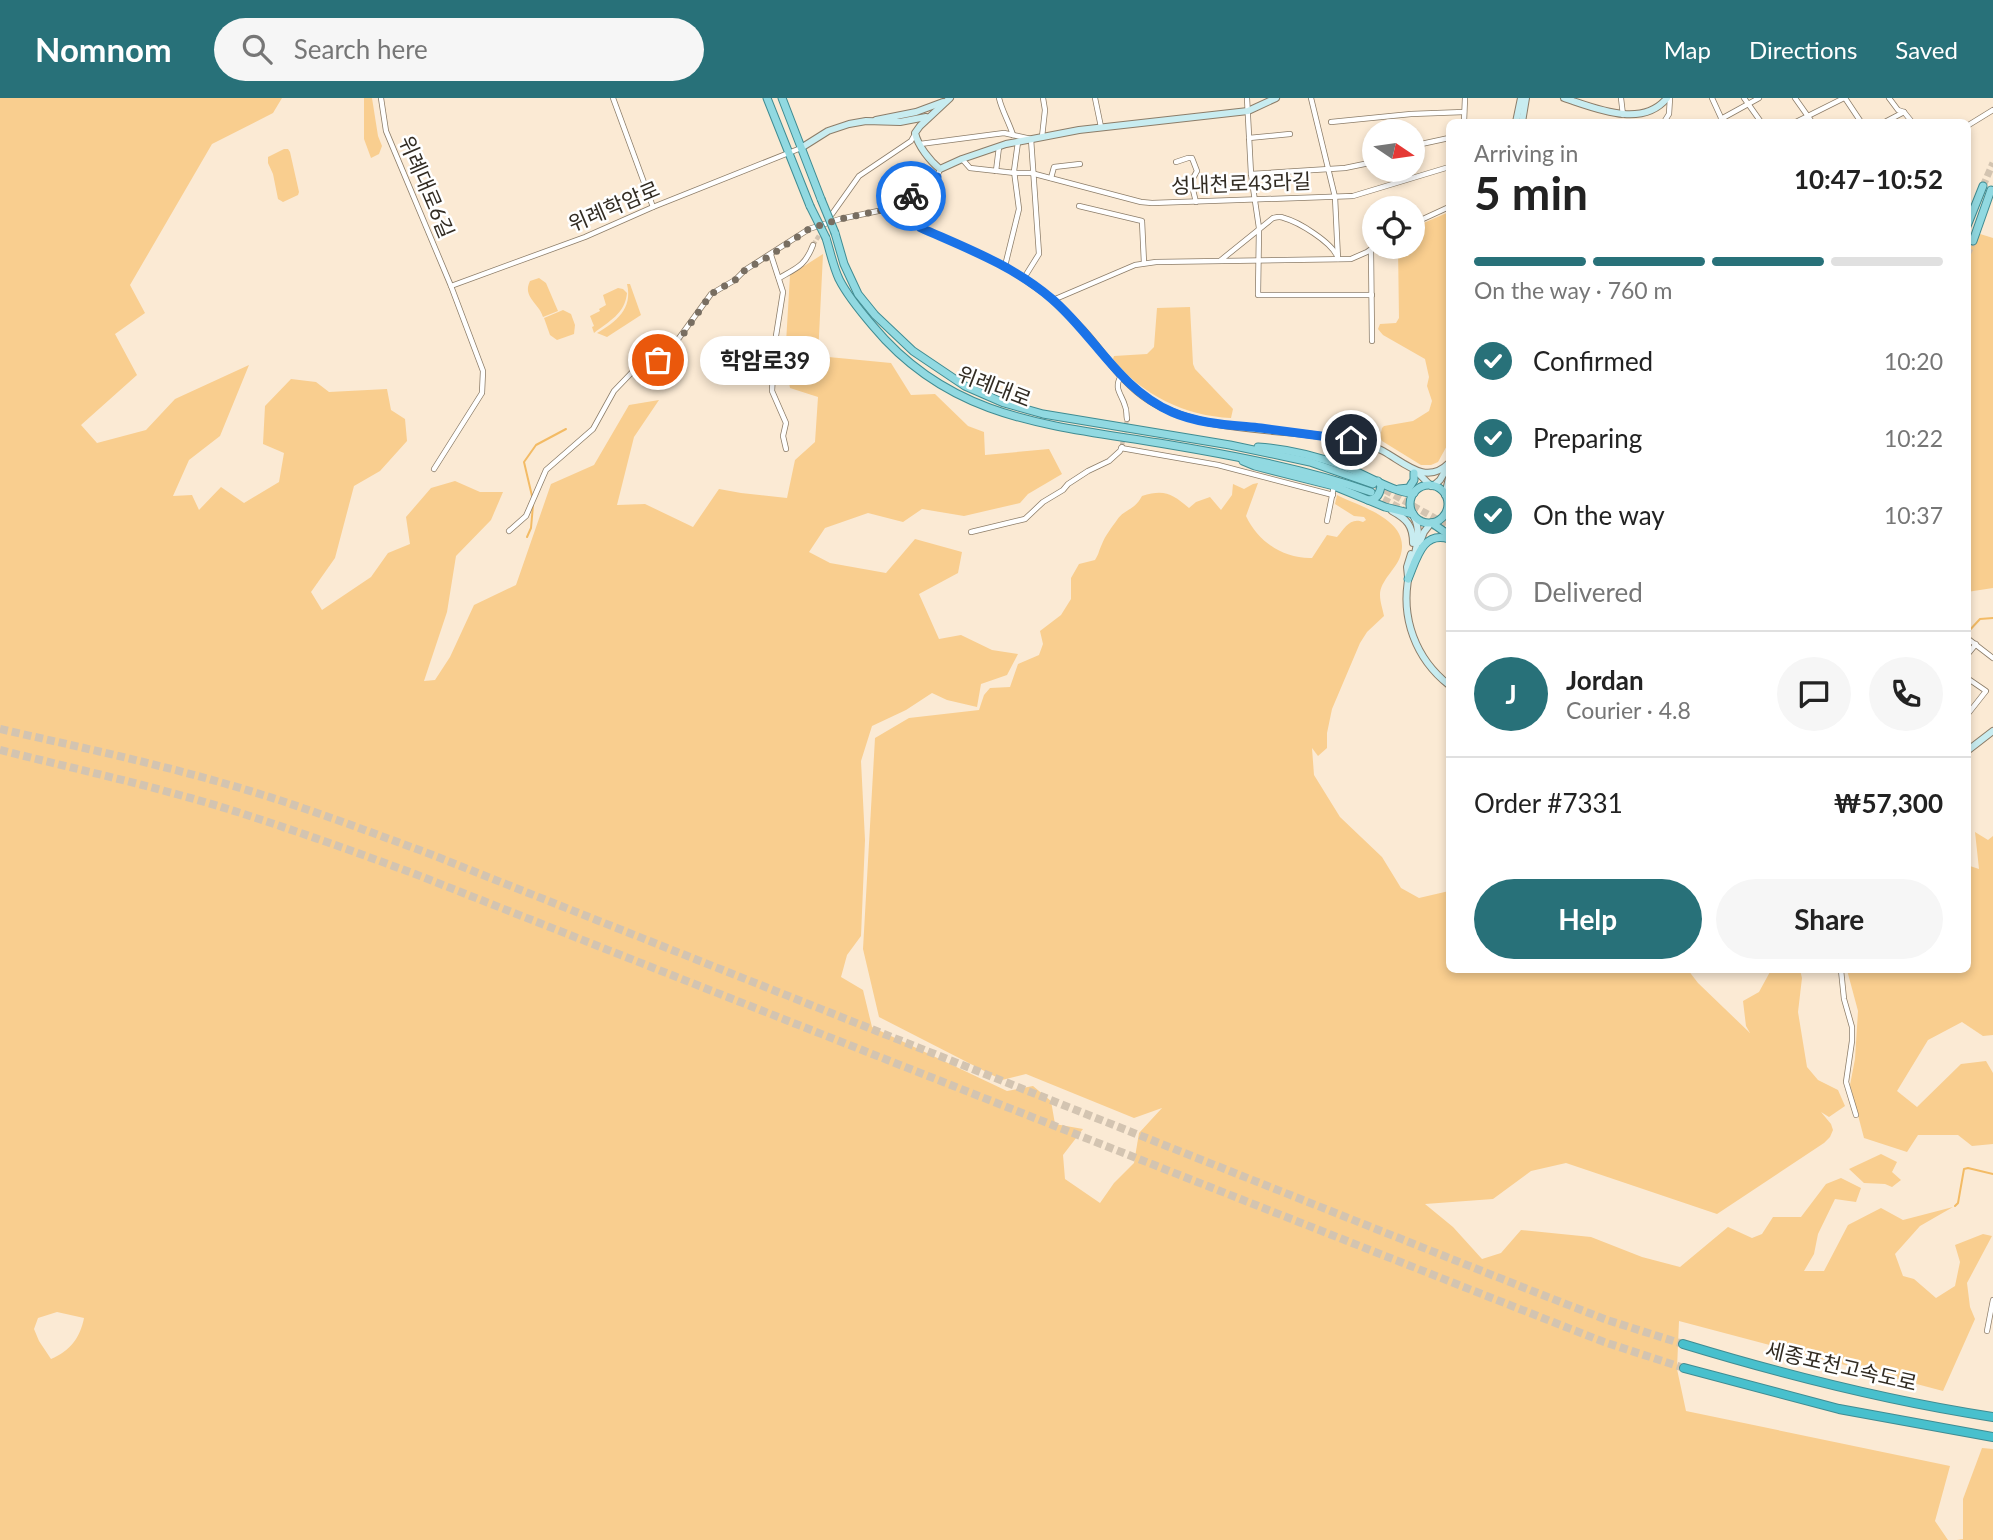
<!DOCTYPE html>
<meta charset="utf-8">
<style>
body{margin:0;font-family:Lato,"Noto Sans KR",sans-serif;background:#f6f6f6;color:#222;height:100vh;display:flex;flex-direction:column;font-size:26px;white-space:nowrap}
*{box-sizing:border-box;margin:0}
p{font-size:23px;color:#767676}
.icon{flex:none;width:38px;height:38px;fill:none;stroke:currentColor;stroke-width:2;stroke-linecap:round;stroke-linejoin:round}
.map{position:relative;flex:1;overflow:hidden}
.sheet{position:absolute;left:1446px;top:21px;width:525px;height:854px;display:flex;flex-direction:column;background:#fff;border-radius:10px;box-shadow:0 4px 10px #0003}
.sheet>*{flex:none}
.needle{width:46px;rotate:103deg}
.controls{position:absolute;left:1362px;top:21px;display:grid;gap:14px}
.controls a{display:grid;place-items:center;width:63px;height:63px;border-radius:50%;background:#fff;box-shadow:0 4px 10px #0003;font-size:35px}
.pin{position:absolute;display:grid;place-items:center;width:60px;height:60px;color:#fff;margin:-30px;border:4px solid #fff;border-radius:50%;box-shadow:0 2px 7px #0007}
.courier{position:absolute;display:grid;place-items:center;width:70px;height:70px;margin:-35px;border:5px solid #1a73e8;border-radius:50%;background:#fff;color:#222;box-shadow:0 2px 9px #0007}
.bubble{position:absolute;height:49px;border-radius:24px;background:#fff;box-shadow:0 4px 10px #0003;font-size:23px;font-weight:700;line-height:49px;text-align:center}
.head em{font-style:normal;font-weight:700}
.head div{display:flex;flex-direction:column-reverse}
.head{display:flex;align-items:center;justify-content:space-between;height:119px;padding:0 28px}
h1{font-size:46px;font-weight:700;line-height:52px}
.bar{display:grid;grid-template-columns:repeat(4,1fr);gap:10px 7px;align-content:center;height:84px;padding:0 28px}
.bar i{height:9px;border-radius:5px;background:#e0e0e0}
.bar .current{background:#287179}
.bar p{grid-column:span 4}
.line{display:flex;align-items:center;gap:18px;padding:0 28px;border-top:2px solid #e0e0e0}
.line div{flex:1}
.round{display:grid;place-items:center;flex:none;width:74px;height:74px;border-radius:37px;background:#f6f6f6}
ol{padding:0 28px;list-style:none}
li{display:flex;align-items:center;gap:21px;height:77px}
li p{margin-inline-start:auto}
li .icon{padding:7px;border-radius:50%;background:#287179;color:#fff;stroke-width:4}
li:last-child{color:#767676}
li i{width:38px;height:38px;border:4px solid #e0e0e0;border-radius:50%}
.action{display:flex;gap:14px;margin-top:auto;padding:14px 28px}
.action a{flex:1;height:80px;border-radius:42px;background:#287179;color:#fff;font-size:28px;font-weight:700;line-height:80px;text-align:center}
.action a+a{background:#f6f6f6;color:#222}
header{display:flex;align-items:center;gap:42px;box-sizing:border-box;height:98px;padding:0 35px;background:#287179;color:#fff}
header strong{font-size:33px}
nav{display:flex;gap:38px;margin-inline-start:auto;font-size:24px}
.search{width:490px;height:63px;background:#f6f6f6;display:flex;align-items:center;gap:18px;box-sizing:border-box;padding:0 24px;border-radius:38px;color:#767676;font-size:26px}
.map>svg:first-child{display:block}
.green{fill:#f9ce8f;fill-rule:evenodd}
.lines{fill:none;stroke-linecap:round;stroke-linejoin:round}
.stream{stroke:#f3bb65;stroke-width:2}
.street-tunnel{stroke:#d3c4b1;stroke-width:4.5;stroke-dasharray:4.5 2;stroke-linecap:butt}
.primary-tunnel{stroke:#d3c4b1;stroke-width:7;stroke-dasharray:7 3.5;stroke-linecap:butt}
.highway-tunnel{stroke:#d3c4b1;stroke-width:8;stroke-dasharray:8 4;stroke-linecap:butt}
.street-casing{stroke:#8c7d69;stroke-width:6}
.secondary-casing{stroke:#8c7d69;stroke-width:8}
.primary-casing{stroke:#408c92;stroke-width:9}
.highway-casing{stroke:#408c92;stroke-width:10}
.street{stroke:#fff;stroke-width:4.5}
.secondary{stroke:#c8ecf0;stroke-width:6}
.primary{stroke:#91d9e1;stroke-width:7}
.highway{stroke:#48c0cd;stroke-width:8}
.primary-bridge-casing{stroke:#408c92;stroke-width:9;stroke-linecap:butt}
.primary-bridge{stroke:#91d9e1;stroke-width:7}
.done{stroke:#786e61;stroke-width:7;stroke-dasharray:0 12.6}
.route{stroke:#1a73e8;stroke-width:9}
.labels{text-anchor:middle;stroke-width:5;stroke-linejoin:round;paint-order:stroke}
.street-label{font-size:21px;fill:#322c23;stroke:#fff}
</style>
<header>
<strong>Nomnom</strong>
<div class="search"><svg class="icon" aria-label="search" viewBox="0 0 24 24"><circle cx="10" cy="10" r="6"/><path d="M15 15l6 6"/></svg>Search here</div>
<nav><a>Map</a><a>Directions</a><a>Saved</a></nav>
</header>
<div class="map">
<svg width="1993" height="1442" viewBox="0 0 1993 1442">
<rect width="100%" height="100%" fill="#fbead4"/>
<g class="green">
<path d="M0 0H282L273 15 212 46 130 187 145 215 115 236 137 277 81 327 97 345 146 332 175 301 249 267 220 338 189 362 173 398 192 397 199 412 221 389 244 405 279 384 284 355 263 346 265 308 291 281 316 284 329 294 387 291 391 312 405 321 407 343 380 373 354 388 335 460 311 494 322 512 371 479 388 455 410 446 406 419 431 390 455 383 480 394H503L491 422 456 458 447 514 424 583 435 582 450 559 474 507 516 487 551 386 594 367 629 307 659 302 634 339 617 407 645 406 693 429 719 391 741 395 787 400 795 362 815 344 818 299 790 290 785 262 790 177 823 156 818 258 891 265 911 297 935 296 968 328 984 334 985 357 1049 351 1062 376 1028 396 1020 405 964 418 922 411 903 424 868 415 825 430 809 454 830 465 886 475 915 441 962 454 958 475 919 496 939 541 961 537 992 552 1018 556 1007 577 981 586 977 609 947 602 932 595 906 612 872 628 861 663 865 742 861 838 847 857 841 879 863 892 872 929 1007 993 1033 988 1051 1003 1055 1026 1083 1031 1063 1057 1065 1081 1100 1105 1114 1085 1134 1065 1139 1035 1162 1010 1134 1020 1026 976 1002 982 879 919 863 851 875 640 909 620 979 612 984 597 990 590 1010 589 1018 566 1039 557 1043 546 1040 533 1061 517 1071 501V480L1079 466 1095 462C1099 456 1099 452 1102 446 1105 438 1112 429 1117 422 1124 411 1134 413 1142 398 1165 391 1172 396 1189 410L1196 404 1210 399 1221 412 1232 397 1233 386 1244 391 1253 386 1258 385 1246 418C1258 444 1284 461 1312 460L1327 437 1337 439C1345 430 1350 419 1363 424L1366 422 1364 419 1354 418 1335 406 1337 397C1360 409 1413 422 1400 459 1396 471 1380 483 1380 497 1380 504 1383 512 1384 518L1367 534 1360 545 1332 611 1327 635V650L1318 658 1312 650 1314 677 1340 719 1382 759 1401 790 1419 800 1449 793V872H1688L1698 885 1750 935 1746 928 1743 903 1759 894 1771 872H1800L1802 880 1798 914 1807 969 1818 982 1838 992 1845 1008 1829 1019 1821 1014 1831 1026 1833 1032 1830 1039 1824 1045 1717 1116 1566 1065 1531 1073 1493 1101 1425 1106 1453 1129 1482 1161 1501 1155 1521 1132 1591 1139 1642 1159 1680 1169 1728 1129 1752 1140 1762 1136 1773 1119H1801L1826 1086 1841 1080 1861 1090 1856 1104 1835 1101 1818 1136 1814 1156 1804 1173H1824L1848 1127 1881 1110 1903 1122 1953 1109 1920 1128 1895 1156 1903 1178 1914 1181 1936 1200 1955 1188 1960 1164 1955 1147 1983 1136 1992 1138 1967 1185 1970 1209 1975 1221 1943 1293 1679 1223 1677 1271 1686 1313 1950 1368 1935 1423 1948 1442H0ZM57 1214 84 1220C80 1240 70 1253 51 1261L39 1243 34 1231 38 1220Z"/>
<polygon points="364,0 372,0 378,38 382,48 379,56 371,60 364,41"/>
<polygon points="284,51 288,51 290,54 299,94 298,97 283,104 278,101 273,76 268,65 268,59"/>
<polygon points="1449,114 1449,344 1438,364 1431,367 1421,367 1382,343 1380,339 1382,330 1384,328 1413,323 1429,313 1432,303 1427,288 1429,279 1425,261 1383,237 1378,231 1380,226 1396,225 1399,220 1398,149 1412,149 1412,130"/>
<polygon points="1977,135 1993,140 1993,490 1967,494 1967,139"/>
<path d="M539 180 546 185 558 213 543 219C539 205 522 199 530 183Z"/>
<path d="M627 186H630L641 217 607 239 597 235C616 224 633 211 627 186Z"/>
<path d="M618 190 623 191 627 195C625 216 609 223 594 235L592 229 594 228 590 218 600 213 599 211 606 207 603 197Z"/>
<path d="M1190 209 1193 266 1195 271 1233 311 1231 320C1185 318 1142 297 1113 261L1114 258 1147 256 1154 249 1157 210Z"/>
<polygon points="563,212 571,216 575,227 574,236 557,242 550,237 544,220"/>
<polygon points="1975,734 1988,742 1993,738 1993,937 1983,938 1962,924 1928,942 1897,993 1917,1009 1961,966 1986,963 1993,975 1993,1046 1972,1048 1958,1037 1918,1037 1907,1054 1864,1040 1850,987 1855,961 1858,913 1847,872 1967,872 1967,767 1979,771"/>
<polygon points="1881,1056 1897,1064 1892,1074 1901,1082 1892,1089 1885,1086 1864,1085 1849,1071"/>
<polygon points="1982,1350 1993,1351 1993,1442 1957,1442 1963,1441 1963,1401"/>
</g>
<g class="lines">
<g class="stream">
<polyline points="532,398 524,364 536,347 566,331"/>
<polyline points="527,439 531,430 533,407"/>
<polyline points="1967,535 1980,521 1993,520"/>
<polyline points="1955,1108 1958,1105 1964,1071 1968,1070 1993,1076"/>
</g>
<g class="street-tunnel">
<polyline points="813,147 822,133"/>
<polyline points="1122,347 1127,321"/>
</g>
<g class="primary-tunnel">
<polyline points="1983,88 1993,65"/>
<polyline points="1967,157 1973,143"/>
<polyline points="1376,387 1449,428"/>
<polyline points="1374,396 1435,429"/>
</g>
<g class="highway-tunnel">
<path d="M0 631C75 648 150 664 223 685 294 705 362 731 430 756L1535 1194 1607 1222 1683 1246"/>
<path d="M0 652C76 671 153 688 228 711 291 731 353 753 415 776L1530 1215 1604 1244 1684 1270"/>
</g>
<defs>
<g id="street">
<polyline points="381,0 386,33 451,188 483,273 482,295 434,371"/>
<polyline points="613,0 653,109"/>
<path d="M999 0C1002 13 1009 24 1013 37"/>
<polyline points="1095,0 1101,29"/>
<polyline points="1247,0 1251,76 1259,130 1258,197 1372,197"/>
<polyline points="1311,0 1335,99 1338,161"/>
<polyline points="1621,0 1623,17"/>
<polyline points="1712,0 1723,24"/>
<polyline points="1744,0 1761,24"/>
<polyline points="1795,0 1812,24"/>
<polyline points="1845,0 1861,24"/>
<polyline points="1889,0 1898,12 1904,14 1912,24"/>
<polyline points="1721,21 1759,0"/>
<polyline points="1331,24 1411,16 1464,14"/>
<polyline points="1464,24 1465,0"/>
<polyline points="1664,24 1669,16 1670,0"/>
<polyline points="1796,24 1844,0"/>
<polyline points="1885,24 1904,14"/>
<polyline points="1967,28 1993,12"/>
<polyline points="1042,39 1045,12 1043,0"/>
<polyline points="1249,40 1290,36"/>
<polyline points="920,46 1004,35 1031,41 1039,156 1024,180"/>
<polyline points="1412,48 1449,40"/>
<polyline points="962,61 970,70 1015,75 1031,75 1141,104 1152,105 1353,98 1449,69"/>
<polyline points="1176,64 1188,60 1192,60 1197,73 1191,84 1196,104"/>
<polyline points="996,73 999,49"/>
<polyline points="1251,76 1345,70 1374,64"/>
<polyline points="1051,80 1054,69 1080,66"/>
<polyline points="936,81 931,105 921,130 1005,168 1053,202 1135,167 1156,164 1351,161 1367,154 1374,149"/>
<polyline points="1079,108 1142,123 1144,165"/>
<polyline points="832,116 859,78 911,43 915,36"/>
<polyline points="1412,126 1449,109"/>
<polyline points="1371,152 1372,243"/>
<polyline points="771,157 783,194 775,244 772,293 786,325 783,338 786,351"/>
<path d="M1221 162 1273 120C1277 119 1280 118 1284 120 1299 124 1331 144 1337 158"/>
<polyline points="1005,168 1019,111 1014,73 1018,44"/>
<path d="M779 180C797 170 805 168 813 147"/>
<polyline points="451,188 585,139 653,109 801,50"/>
<path d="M1121 278C1113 291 1122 296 1125 308 1127 312 1126 316 1127 321"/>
<polyline points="1121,350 1218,367 1333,397"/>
<polyline points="1447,411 1449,410"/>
<polyline points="1327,423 1334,388"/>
<polyline points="509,433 526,418 546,372 593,331 614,293 638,268 658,262 671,251 711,196 735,182 745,172 809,131 840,121 883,112 906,101 937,79 940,71"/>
<polyline points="971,434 1025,421 1043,404 1063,392 1068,386 1088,373 1109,363 1120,353 1122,349"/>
<polyline points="1967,540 1993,560"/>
<polyline points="1967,557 1976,546"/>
<polyline points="1967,580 1986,593 1967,617"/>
<polyline points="1841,872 1844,901 1852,929 1852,943 1846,984 1856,1017"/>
<polyline points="1987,1233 1993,1202"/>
</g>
<g id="secondary">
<path d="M950 0 920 28 915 35C918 48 930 63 940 71L962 61 1006 46 1079 32 1248 13 1276 0"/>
<path d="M1564 0C1595 10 1642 31 1667 0"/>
<polyline points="876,22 916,14 943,4"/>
<polyline points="1516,24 1521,0"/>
<polyline points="1522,24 1526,0"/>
<polyline points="801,50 828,33 849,26 866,23 900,24 926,19"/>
<path d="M1053 202C1063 212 1074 222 1083 232 1105 256 1121 284 1149 302 1203 337 1290 329 1353 343 1363 345 1374 348 1383 353 1405 365 1426 388 1449 365"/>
<polyline points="1417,374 1431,388"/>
<polyline points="1433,388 1440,382 1447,370"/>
<polyline points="1445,397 1449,380"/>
<path d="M1392 413C1407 421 1413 428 1413 445"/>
<polyline points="1420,444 1424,434 1431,425"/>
<path d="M1414 460C1417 447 1421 431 1414 419"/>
<path d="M1409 477C1400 520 1416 561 1449 587"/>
<polyline points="1408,479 1407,469 1411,456"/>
<polyline points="1967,653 1993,633"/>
</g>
<g id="primary">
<polyline points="767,0 810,108"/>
<polyline points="782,0 821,101"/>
<polyline points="1967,128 1983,88"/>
<polyline points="835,135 844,166 858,196 875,217 913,253 965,288 1004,305 1043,316 1230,347 1310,364 1373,386"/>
<path d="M826 140C830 153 833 168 839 181 847 197 861 214 873 228 950 321 1048 327 1159 345 1231 357 1302 370 1371 394"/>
<polyline points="1973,143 1991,92"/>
<path d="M1258 349C1287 351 1316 358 1343 368 1361 374 1398 397 1414 395"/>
<polyline points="1243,363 1255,368 1334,388 1385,409 1413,416"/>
<circle cx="1429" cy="406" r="19"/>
<polyline points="1399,391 1409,390 1414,382 1414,375"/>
<path d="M1368 402C1377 402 1380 395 1381 388L1378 383"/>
<polyline points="1432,425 1449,437"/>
<path d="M1408 481C1416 463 1422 432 1449 441"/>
</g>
<g id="highway">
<path d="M1683 1246C1785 1277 1888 1303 1993 1319"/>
<polyline points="1684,1270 1839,1311 1993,1339"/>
</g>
</defs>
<use href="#street" class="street-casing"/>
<use href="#secondary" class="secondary-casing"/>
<use href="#primary" class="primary-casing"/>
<use href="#highway" class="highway-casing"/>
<use href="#street" class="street"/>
<use href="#secondary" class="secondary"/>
<use href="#primary" class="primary"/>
<use href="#highway" class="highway"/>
<defs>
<g id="primary-bridge">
<polyline points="821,101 835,135"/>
<polyline points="810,108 826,140"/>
</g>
</defs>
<use href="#primary-bridge" class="primary-bridge-casing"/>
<use href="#primary-bridge" class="primary-bridge"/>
</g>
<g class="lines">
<polyline class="done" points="658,262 671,251 682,238 711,196 735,182 745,172 771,157 809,131 840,121 883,112 911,98"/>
<path class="route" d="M911 98 937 79 931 105 921 130C966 150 1014 168 1052 201 1094 237 1119 291 1172 314 1199 326 1232 327 1261 330 1291 334 1321 338 1351 342"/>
</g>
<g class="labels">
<g class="street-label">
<text transform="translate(1241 86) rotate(-2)" y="7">성내천로43라길</text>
<text transform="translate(426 89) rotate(67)" y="7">위례대로6길</text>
<text transform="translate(614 109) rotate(-23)" y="7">위례학암로</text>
<text transform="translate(994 289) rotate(21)" y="7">위례대로</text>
<text transform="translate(1841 1269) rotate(13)" y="7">세종포천고속도로</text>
</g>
</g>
</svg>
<div class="controls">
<a><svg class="needle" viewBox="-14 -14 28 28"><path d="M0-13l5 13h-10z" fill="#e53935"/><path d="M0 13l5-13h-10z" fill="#767676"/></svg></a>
<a><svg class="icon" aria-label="locate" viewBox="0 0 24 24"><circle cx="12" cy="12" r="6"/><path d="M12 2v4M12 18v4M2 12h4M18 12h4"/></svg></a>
</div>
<div class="pin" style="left:658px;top:262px;background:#ea580c"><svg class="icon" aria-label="bag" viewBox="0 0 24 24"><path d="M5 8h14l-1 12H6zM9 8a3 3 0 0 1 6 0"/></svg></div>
<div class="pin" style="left:1351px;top:342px;background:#1f2937"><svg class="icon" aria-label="home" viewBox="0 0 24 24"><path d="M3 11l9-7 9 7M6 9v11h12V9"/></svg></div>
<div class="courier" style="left:911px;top:98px"><svg class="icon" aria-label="bike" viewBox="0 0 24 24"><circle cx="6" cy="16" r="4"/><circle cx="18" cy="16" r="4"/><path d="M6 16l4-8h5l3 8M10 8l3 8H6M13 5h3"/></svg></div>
<div class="bubble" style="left:700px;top:238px;width:130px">학암로39</div>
<section class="sheet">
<div class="head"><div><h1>5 min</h1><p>Arriving in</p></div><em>10:47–10:52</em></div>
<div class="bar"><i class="current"></i><i class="current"></i><i class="current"></i><i></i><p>On the way · 760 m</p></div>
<ol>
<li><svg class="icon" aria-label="check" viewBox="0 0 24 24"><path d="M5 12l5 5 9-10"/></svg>Confirmed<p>10:20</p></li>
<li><svg class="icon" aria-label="check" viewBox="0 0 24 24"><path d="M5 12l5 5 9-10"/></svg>Preparing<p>10:22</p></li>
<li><svg class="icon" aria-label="check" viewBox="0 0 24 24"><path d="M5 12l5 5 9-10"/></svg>On the way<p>10:37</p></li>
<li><i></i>Delivered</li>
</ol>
<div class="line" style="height:126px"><b class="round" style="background:#287179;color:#fff">J</b><div><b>Jordan</b><p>Courier · 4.8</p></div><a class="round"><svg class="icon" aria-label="chat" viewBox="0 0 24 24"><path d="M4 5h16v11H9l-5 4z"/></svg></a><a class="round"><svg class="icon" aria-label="phone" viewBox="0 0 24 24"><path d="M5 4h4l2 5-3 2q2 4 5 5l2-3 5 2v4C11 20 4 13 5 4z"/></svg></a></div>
<div class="line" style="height:91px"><div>Order #7331</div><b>₩57,300</b></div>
<div class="action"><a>Help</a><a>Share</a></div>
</section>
</div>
